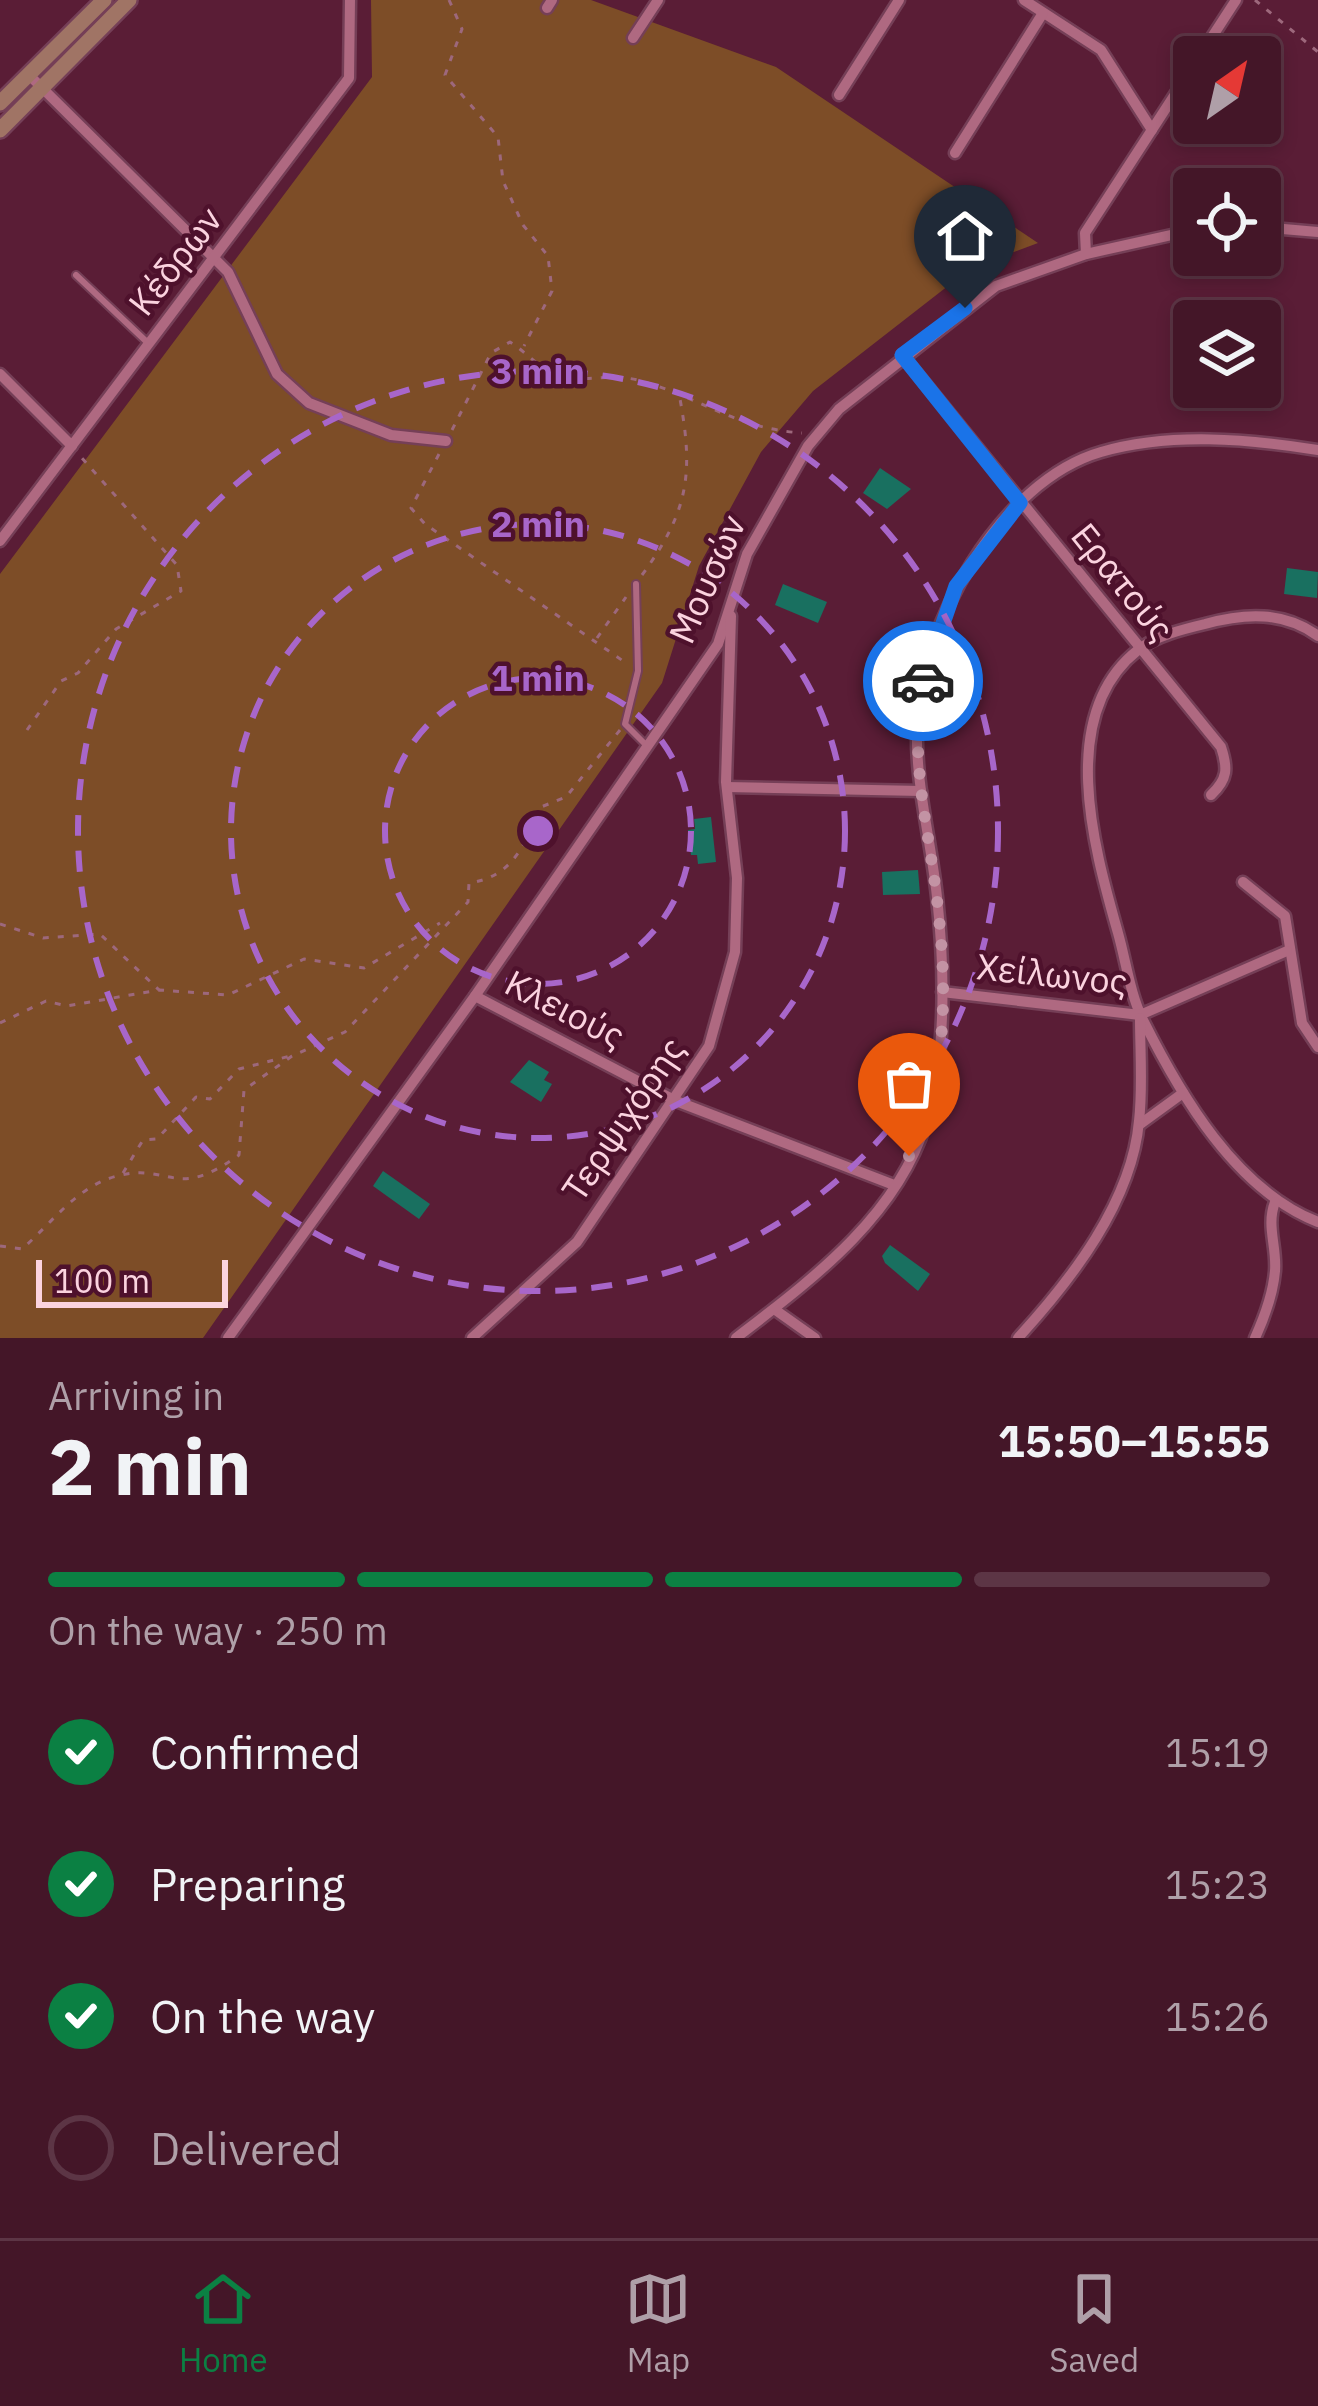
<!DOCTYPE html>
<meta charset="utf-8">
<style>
body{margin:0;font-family:"IBM Plex Sans",sans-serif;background:#4b1f30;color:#f1f3f6;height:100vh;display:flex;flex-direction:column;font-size:45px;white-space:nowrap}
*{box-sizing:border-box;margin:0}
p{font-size:39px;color:#af9fa8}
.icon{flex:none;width:66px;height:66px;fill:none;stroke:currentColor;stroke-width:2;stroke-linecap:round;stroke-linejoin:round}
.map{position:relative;height:1338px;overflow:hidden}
.details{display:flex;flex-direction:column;background:#441628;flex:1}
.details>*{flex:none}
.needle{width:78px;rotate:34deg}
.buttons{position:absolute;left:1173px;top:36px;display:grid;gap:24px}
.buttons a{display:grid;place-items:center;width:108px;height:108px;border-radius:12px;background:#441628;box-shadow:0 6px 18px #0003,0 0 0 3px #5c3545;font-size:60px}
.scale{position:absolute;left:36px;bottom:30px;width:192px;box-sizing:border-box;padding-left:12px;border:6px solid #fbd3df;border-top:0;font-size:33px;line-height:42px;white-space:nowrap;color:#fbd3df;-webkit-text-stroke:9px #4e112c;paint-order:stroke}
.pin{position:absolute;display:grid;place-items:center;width:102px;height:102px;color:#fff;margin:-123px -51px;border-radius:50% 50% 50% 0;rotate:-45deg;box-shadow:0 0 12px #0007}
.pin .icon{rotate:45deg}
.courier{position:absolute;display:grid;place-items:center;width:120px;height:120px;margin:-60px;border:9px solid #1a73e8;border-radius:50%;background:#fff;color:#222;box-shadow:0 3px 15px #0007}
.head em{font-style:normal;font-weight:800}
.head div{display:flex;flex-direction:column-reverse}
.head{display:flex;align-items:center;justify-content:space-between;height:204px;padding:0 48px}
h1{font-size:78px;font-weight:800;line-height:90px}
.bar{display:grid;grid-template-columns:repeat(4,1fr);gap:18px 12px;align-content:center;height:144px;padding:0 48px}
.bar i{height:15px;border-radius:9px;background:#5c3545}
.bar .on{background:#0b8043}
.bar p{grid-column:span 4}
ol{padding:0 48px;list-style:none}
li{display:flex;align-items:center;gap:36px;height:132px}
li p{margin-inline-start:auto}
li .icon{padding:12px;border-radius:50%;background:#0b8043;color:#fff;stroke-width:4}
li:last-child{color:#af9fa8}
li i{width:66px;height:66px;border:6px solid #5c3545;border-radius:50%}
.tab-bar{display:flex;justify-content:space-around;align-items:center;height:168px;border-top:3px solid #5c3545;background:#441628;font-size:33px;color:#af9fa8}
.tab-bar a{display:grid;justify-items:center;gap:6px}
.tab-bar .on{color:#0b8043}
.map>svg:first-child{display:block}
.green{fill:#7d4d27}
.building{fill:#197060}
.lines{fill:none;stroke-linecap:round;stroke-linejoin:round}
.lane-casing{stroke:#753f57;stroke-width:10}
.street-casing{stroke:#753f57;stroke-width:15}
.secondary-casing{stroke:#753f57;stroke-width:20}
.path{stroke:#9d687c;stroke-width:3;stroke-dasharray:6 9;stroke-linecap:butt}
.lane{stroke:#af6981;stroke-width:6}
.street{stroke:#af6981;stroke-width:10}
.secondary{stroke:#a07465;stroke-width:15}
.done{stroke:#c393a4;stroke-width:12;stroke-dasharray:0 21.6}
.route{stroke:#1a73e8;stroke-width:15}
.ring{fill:none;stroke:#a866ca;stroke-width:6;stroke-dasharray:21 15}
.labels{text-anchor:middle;stroke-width:9;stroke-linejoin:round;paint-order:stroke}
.street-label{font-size:36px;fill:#fbd3df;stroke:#4e112c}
.centre{fill:#a866ca;stroke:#4e112c;stroke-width:6}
.ring-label{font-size:36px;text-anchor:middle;font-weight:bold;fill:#a866ca;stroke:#4e112c;stroke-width:9;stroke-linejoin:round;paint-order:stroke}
</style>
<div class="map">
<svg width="1318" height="1338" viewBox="0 0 1318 1338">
<rect width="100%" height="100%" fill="#5a1d36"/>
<polygon class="green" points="371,0 591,0 776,67 1038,243 971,268 813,391 761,452 699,566 662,683 203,1338 0,1338 0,574 372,77"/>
<g class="building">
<polygon points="880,468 911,489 887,509 863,493"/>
<polygon points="1287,568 1318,572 1317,598 1284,594"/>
<polygon points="783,584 827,602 818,623 775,605"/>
<polygon points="711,817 716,862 698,864 697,855 691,855 688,830 695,829 694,819"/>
<polygon points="918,870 920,894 883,895 882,872"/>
<polygon points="529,1060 549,1072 544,1080 552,1084 541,1102 510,1082"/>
<polygon points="383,1171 430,1204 419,1219 373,1186"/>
<polygon points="890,1245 930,1274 918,1291 885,1263 882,1256"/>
</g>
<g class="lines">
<defs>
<g id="lane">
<polyline points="76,275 149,344"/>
<polyline points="636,584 638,671 625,724 647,746"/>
</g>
<g id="street">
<polyline points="1024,0 1101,50 1152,130"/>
<polyline points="547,8 552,0"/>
<polyline points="633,38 658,0"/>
<polyline points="1199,57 1236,0"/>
<polyline points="29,75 228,272 277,374 309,403 391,435 446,441"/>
<polyline points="839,95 899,0"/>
<polyline points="955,153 1043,13"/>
<polyline points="1260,227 1318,232"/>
<polyline points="1086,254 1085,233 1194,65"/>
<path d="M902 355 1221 747C1228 768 1228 779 1211 795"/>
<polyline points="0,374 72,446"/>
<polyline points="0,541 349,78 350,0"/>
<path d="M1318 636C1284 611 1245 613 1205 624 1184 629 1155 636 1138 650 1055 715 1095 851 1118 933 1126 961 1130 994 1143 1020 1181 1096 1236 1190 1318 1222"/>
<polyline points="727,787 921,791"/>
<polyline points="1243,882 1285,916 1302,1023 1318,1047"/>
<polyline points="942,992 1140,1015 1287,951"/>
<polyline points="475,996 676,1101 894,1185"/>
<polyline points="1139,1125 1183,1093"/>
<polyline points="774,1309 815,1338"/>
<polyline points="228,1338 475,996 718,644 747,554 808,446 839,409 996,286 1086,254 1194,230"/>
<polyline points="472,1338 577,1242 709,1046 735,952 737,878 726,782 731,616"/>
<path d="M736 1338C811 1280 896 1218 926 1123 947 1052 945 970 937 897 931 840 915 783 917 725 920 626 1000 481 1101 452 1170 432 1249 439 1318 450"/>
<path d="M1018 1338C1071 1280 1132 1202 1139 1121 1143 1087 1140 1052 1140 1018"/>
<path d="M1255 1338C1265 1316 1273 1295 1275 1271 1277 1246 1266 1226 1275 1202"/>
</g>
<g id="secondary">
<polyline points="0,103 104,0"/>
<polyline points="0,130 129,0"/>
</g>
</defs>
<use href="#lane" class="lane-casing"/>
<use href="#street" class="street-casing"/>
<use href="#secondary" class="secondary-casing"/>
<g class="path">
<polyline points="449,0 462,29 445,75 498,137 503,181 523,225 548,256 552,291 524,346"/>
<polyline points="1255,0 1318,52"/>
<path d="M452 430 491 353 510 342C526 352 539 368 557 375 584 384 612 372 641 381 702 398 733 428 802 433"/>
<polyline points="439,454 411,508 425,524 626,663"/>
<path d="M642 575C688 512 694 475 680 399"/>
<polyline points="597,638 626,597"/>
<polyline points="27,730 61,681 78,673 116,629 181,591 177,565 81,457"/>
<polyline points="0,924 43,938 100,934 159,990"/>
<polyline points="0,1023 46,1001 67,1006 159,990 228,995 304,959 364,968 440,923"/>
<polyline points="123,1173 143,1140 157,1139 196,1097 210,1099 239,1069 290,1056"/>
<path d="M0 1246 22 1249C52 1223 77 1186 117 1176 171 1162 174 1202 239 1155L244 1090 292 1056 345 1032 468 902 469 883C513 877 525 844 541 807L566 797 620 730"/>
</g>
<use href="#lane" class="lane"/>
<use href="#street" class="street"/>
<use href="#secondary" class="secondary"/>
</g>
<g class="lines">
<path class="done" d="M909 1156C950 1079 947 977 936 892 927 822 909 752 923 681"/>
<polyline class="route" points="923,681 956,586 1020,503 902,355 965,308"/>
</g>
<g class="ring">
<circle cx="538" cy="831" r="153"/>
<circle cx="538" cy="831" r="307"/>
<circle cx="538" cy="831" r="460"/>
</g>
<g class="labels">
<g class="street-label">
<text transform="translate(175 261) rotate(-52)" y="13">Κέδρων</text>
<text transform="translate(707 579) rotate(-66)" y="13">Μουσών</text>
<text transform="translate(1123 582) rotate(51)" y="13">Ερατούς</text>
<text transform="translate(1052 974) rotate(6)" y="13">Χείλωνος</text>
<text transform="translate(565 1009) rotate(27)" y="13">Κλειούς</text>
<text transform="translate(623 1119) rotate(-56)" y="13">Τερψιχόρης</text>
</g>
</g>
<circle cx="538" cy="831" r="18" class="centre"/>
<g class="ring-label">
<text x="538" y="384">3 min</text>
<text x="538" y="537">2 min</text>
<text x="538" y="691">1 min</text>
</g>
</svg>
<div class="buttons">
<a><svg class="needle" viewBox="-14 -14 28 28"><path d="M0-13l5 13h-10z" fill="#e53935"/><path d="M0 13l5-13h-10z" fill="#af9fa8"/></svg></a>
<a><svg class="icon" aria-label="locate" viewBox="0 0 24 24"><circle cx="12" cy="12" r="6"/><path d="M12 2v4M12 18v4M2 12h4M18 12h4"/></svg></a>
<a><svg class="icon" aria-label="layers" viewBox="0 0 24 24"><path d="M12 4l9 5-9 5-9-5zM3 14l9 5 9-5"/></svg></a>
</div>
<div class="scale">100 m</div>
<div class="pin" style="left:909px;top:1156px;background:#ea580c"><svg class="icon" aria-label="bag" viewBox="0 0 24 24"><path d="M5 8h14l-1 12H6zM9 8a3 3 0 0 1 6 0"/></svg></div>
<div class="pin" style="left:965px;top:308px;background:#1f2937"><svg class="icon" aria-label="home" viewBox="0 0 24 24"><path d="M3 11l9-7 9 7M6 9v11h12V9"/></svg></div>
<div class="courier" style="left:923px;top:681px"><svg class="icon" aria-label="car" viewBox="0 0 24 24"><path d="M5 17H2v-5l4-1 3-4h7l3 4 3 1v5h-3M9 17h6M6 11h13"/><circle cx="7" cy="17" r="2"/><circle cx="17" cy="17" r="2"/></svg></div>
</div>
<section class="details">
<div class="head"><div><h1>2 min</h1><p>Arriving in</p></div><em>15:50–15:55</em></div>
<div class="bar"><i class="on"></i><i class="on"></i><i class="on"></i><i></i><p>On the way · 250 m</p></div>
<ol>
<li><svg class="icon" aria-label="check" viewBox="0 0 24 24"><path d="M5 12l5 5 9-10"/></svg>Confirmed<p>15:19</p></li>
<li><svg class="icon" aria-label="check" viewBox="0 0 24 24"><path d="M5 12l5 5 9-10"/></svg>Preparing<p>15:23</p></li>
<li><svg class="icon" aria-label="check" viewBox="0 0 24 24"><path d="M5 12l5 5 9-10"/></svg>On the way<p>15:26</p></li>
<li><i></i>Delivered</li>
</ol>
</section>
<nav class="tab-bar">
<a class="on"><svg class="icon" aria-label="home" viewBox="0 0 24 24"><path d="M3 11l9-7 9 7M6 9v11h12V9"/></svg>Home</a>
<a><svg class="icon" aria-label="map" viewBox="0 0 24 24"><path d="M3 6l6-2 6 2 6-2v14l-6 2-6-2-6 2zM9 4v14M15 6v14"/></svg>Map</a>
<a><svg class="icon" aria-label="saved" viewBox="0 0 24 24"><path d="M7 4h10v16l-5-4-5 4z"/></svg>Saved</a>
</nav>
